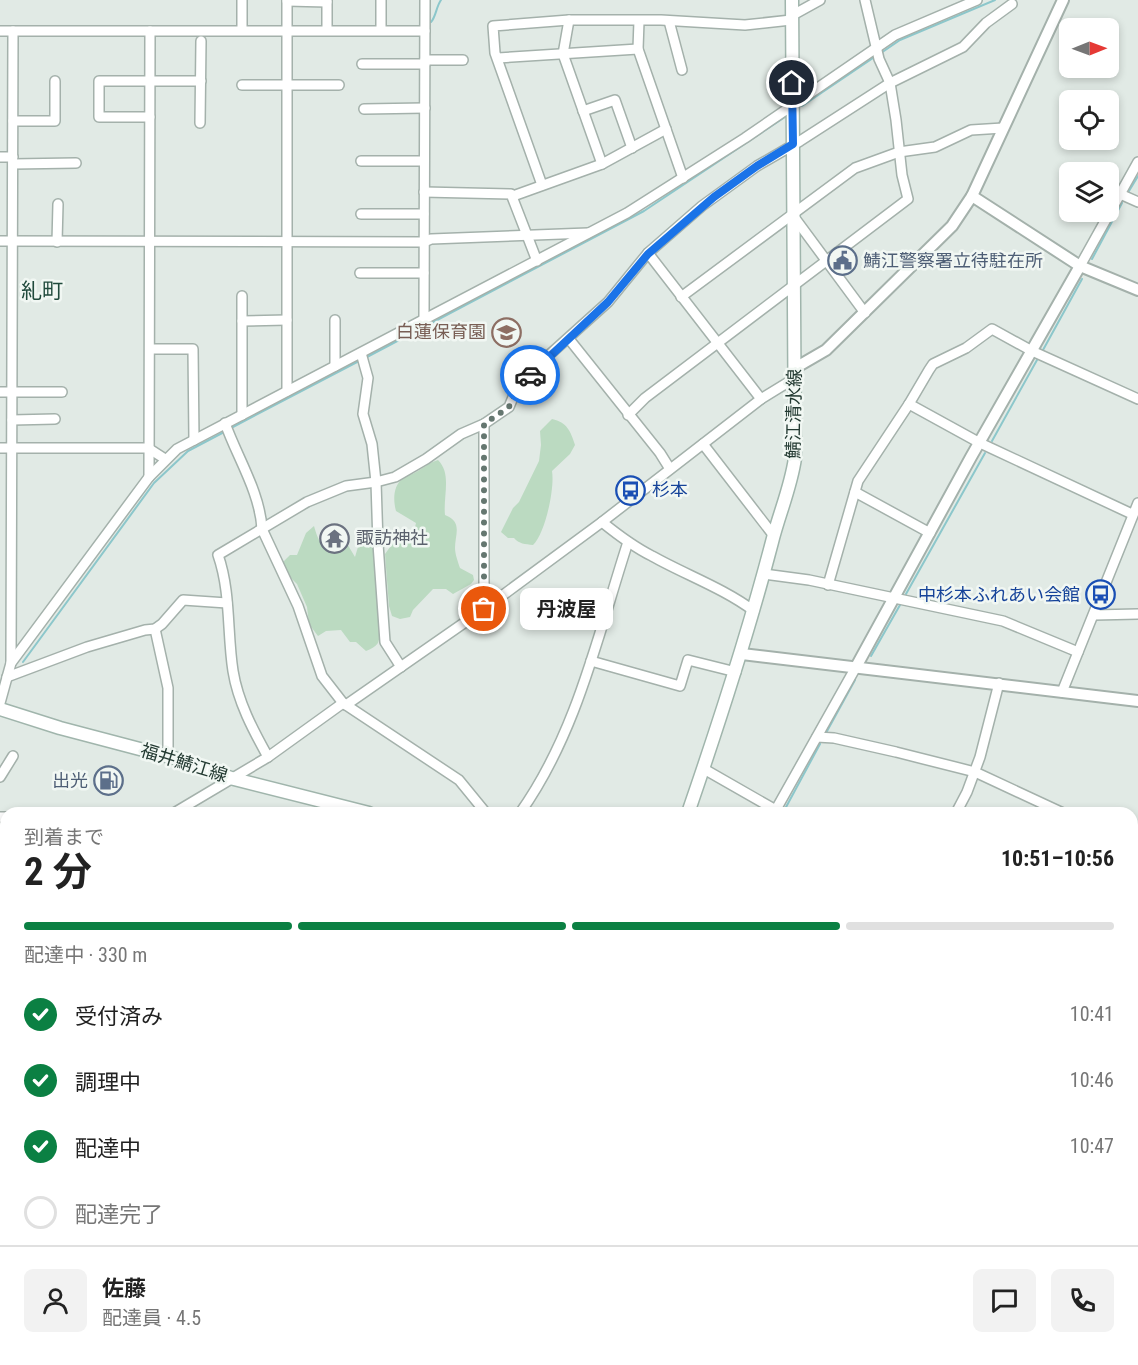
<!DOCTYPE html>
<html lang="ja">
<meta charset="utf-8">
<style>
body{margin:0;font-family:"Roboto Condensed","Noto Sans JP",sans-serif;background:#f2f2f2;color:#222;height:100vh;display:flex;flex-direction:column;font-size:22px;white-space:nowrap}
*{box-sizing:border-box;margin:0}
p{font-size:20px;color:#767676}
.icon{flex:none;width:33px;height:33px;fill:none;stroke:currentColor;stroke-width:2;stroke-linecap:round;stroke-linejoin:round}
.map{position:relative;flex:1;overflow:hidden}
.details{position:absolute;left:0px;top:807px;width:1138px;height:558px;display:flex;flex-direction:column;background:#fff;border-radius:18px 18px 0 0;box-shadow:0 3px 9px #0003}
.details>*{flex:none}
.needle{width:39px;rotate:89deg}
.fabs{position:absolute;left:1059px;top:18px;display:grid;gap:12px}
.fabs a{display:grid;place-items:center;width:60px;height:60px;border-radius:9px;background:#fff;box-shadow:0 3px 9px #0003;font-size:30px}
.pin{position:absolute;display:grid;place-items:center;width:51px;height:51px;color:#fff;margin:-26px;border:3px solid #fff;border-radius:50%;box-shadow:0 2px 6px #0007}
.courier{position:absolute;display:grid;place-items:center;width:60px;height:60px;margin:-30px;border:4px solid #1a73e8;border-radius:50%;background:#fff;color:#222;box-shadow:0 2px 8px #0007}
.bubble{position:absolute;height:42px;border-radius:9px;background:#fff;box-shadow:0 3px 9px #0003;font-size:20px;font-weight:700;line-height:42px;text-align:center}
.head em{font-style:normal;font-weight:700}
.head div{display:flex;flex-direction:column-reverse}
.head{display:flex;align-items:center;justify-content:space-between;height:102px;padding:0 24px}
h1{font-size:39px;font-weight:700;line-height:45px}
.bar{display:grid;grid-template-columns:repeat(4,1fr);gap:9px 6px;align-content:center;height:72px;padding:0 24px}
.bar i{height:8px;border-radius:4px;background:#e0e0e0}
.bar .selected{background:#0b8043}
.bar p{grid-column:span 4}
.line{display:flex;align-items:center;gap:15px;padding:0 24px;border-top:2px solid #e0e0e0}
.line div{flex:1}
.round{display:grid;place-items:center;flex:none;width:63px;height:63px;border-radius:9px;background:#f2f2f2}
ol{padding:0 24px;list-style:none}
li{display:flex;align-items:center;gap:18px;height:66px}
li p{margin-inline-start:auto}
li .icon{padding:6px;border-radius:50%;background:#0b8043;color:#fff;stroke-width:4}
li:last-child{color:#767676}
li i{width:33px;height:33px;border:3px solid #e0e0e0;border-radius:50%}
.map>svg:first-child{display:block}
.green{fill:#bbdac1}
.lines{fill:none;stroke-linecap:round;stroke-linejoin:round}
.stream{stroke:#8cc7cb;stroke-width:2}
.minor-casing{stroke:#a4b1ab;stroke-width:12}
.tertiary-casing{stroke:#a4b1ab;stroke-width:14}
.secondary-casing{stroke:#a0b5ac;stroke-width:15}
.minor{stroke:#fff;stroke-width:9}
.tertiary{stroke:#fff;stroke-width:10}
.secondary{stroke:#fff;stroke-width:12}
.tram{stroke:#5d756c;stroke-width:1.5}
.done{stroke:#657770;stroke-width:6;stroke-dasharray:0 10.8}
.route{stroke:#1a73e8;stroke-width:8}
.labels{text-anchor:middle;stroke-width:5;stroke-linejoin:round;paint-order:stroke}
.service-label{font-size:18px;fill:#4e5e75;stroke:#f1f7f3;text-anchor:start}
.education-label{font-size:18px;fill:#785e54;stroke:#f1f7f3;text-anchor:end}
.street-label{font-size:18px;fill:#223931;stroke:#f1f7f3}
.transit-label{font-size:18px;fill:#164399;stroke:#f1f7f3;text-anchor:start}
.worship-label{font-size:18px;fill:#5b616d;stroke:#f1f7f3;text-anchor:start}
.quarter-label{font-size:21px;fill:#204a3c;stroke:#f1f7f3}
</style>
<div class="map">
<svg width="1138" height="1365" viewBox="0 0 1138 1365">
<rect width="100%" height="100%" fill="#e1eae5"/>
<g class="green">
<path d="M552 419C567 422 571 432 575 445L570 454 552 471C555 488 545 534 533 545 525 544 519 544 514 538H508L501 532 513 508 519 502 539 461 541 445 540 431Z"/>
<path d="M438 460C452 474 443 496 445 515 463 522 455 534 455 548 455 554 458 562 460 568L473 575 474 580 471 584 453 594 446 589H433L413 610 410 617 400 619 392 616 389 606 385 554 393 543 413 536 416 523 396 511C393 500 393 486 403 478 406 475 412 475 416 472 424 468 428 463 438 460Z"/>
<path d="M314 526C318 540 321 549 337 550L338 538 343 537 355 557 360 540 364 534H371L373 544C375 562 385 631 378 643 375 647 371 649 366 651L356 642H350L341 630 326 631 318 636 309 624 307 607 297 584 288 575 283 562 290 555H297L306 533Z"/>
<polygon points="1136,856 1138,857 1138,1008 1132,1005 1132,861"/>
</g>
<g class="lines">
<g class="stream">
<path d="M431 22C436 17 436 7 441 0"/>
<polyline points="367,35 415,35"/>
<polyline points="881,53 900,40 995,0"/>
<polyline points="802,106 876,56"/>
<polyline points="1129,191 1138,176"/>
<polyline points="1092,259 1122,203"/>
<polyline points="1043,350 1082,279"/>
<polyline points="367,357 644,211 785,117"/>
<polyline points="231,428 359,361"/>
<polyline points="992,441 1037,360"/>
<polyline points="906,594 985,453"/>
<polyline points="871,656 900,605"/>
<polyline points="23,662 154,483 188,451 226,431"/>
<polyline points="826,733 855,680"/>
<polyline points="785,809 820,744"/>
</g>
<defs>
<g id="minor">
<polyline points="242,0 242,30"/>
<polyline points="381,0 381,30"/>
<polyline points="287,1 327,2"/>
<polyline points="791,16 820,0"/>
<polyline points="569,20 563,54 602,164"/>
<polyline points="639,21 638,49 683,178"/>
<polyline points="669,21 682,70"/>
<polyline points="327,30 327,0"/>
<polyline points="0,31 425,31"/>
<polyline points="498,58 638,49"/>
<polyline points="425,60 463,60"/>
<polyline points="362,64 425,64"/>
<polyline points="242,85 339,85"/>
<polyline points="364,109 425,108"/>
<polyline points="583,111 615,100 632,148"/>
<polyline points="150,117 99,117 99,81 201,81"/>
<polyline points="13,121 55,121 55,81"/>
<polyline points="200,123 201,41"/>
<polyline points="0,157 13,157"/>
<polyline points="361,161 424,161"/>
<polyline points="13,164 76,163"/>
<polyline points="542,185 495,53 493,26 569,20 661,20 745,25 791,20"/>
<polyline points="424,192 511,194 537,261"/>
<polyline points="1120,194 1138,202"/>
<polyline points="513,196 602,164 666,129"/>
<polyline points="361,214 424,214"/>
<polyline points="794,217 865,313"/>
<polyline points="0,241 424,242 431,239 588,233"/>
<polyline points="57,242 58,204"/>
<polyline points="648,253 761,399"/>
<polyline points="1080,266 1138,162"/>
<polyline points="360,273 424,273"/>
<polyline points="681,297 855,168 899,152 935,147 971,130 1003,128"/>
<polyline points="424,319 425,0"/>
<polyline points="335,320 335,366"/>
<polyline points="242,321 287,320"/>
<polyline points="569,339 660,453 670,469"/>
<polyline points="150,349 193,349 194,440"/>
<polyline points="361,353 368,378 363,414 372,444 376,482 378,544 385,642 401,667"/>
<polyline points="287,391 287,0"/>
<polyline points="0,392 62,392"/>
<polyline points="909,404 980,443 1132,514"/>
<polyline points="242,415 242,296"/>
<polyline points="628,415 645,398 908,199 902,175 896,120 890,83 879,59 865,0"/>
<polyline points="12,420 55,419"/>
<path d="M225 423C237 457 260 492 262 529L298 606 322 676 343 703 459 780 486 813"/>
<polyline points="484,424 484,609"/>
<polyline points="703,444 774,536"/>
<polyline points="0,448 148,448 165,459"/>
<polyline points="149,477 150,31"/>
<polyline points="855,492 930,533"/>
<path d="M602 522C618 535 634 547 652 556 686 575 723 588 754 611"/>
<polyline points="764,574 809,580 1003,621 1078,652"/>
<polyline points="828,585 858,481 909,404 929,370 933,364 966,348 992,329 1032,351 1138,399"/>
<polyline points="1094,615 1138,614"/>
<polyline points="155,629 168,688 168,756"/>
<polyline points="591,661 680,686 688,660 736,672"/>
<polyline points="11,663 13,31"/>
<polyline points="7,677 87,647 145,630 155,629 162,624 183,600 227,603"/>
<polyline points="1062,692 1138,503"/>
<polyline points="0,703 11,663 149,477 177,449 627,213 745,138 895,35 977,0"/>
<polyline points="346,705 484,609 602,522 761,399 795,378"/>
<polyline points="817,737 834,738 896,752 975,772 1063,813"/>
<path d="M268 757C253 730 238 702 233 671 227 633 231 592 218 555L307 502 346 486 376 482 395 477 426 459 461 434 484 424 509 407 516 390 538 365 608 302 648 253 702 206 757 166 800 141 890 83 963 47 986 23 1012 4"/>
<polyline points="704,769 781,813"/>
<polyline points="0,777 13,756"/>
<polyline points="174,813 268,757 343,703"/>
<path d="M520 813C577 733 598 634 628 542"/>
<polyline points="774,813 856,667"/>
<polyline points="956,813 967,792 980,757 999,683"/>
<polyline points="0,817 6,817"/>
<polyline points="1132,849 1138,838"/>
<polyline points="0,882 6,893"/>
<polyline points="0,914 6,911"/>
<polyline points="0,998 6,949"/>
<polyline points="1132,1012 1138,1015"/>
<polyline points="0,1031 6,1032"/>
<polyline points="1132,1261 1138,1250"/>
<polyline points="0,1277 6,1278"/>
<polyline points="1132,1337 1138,1340"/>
<polyline points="95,1359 95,1361 117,1365"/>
<polyline points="655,1359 670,1365"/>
<polyline points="1030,1359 1040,1365"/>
<polyline points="258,1365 259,1359"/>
<polyline points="384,1365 385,1359"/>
<polyline points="539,1365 541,1359"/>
<polyline points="683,1365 687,1359"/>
<polyline points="840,1365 844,1359"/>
<polyline points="920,1365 924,1359"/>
<polyline points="998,1365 1001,1359"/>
<polyline points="1077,1365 1081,1359"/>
</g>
<g id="tertiary">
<polyline points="972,196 1080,266 1138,290"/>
<polyline points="795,368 826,350 952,226 972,196 1063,0"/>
<polyline points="742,654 1138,701"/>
<polyline points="856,667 971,457 1080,266"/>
<polyline points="0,1193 6,1193"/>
<polyline points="464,1359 479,1365"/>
</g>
<g id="secondary">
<polyline points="0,709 60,728 174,758 234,779 369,813"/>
<path d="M688 813C719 723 748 634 772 542 779 514 791 487 795 458L792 0"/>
<polyline points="1132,1161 1138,1163"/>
<polyline points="469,1365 471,1359"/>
</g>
</defs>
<use href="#minor" class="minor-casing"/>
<use href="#tertiary" class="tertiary-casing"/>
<use href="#secondary" class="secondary-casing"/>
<use href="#minor" class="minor"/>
<use href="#tertiary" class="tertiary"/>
<use href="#secondary" class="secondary"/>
<g class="tram">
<polyline points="0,1349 6,1350"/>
<polyline points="48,1359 74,1365"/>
</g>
</g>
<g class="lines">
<polyline class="done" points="484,609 484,424 509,407 516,390 530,375"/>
<polyline class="route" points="530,375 608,302 648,254 714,197 757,166 793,144 792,83"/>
</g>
<defs>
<symbol id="civic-ring" viewBox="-11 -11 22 22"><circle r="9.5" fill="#f1f7f3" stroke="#5c6f8a" stroke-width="1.5"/><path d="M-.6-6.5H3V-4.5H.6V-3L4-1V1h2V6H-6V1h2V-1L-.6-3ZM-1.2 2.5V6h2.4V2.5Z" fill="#5c6f8a"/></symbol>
<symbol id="school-ring" viewBox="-11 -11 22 22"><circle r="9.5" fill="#f1f7f3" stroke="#8d6e63" stroke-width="1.5"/><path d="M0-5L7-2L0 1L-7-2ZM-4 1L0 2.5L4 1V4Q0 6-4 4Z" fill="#8d6e63"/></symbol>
<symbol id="bus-ring" viewBox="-11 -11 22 22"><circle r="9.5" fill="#f1f7f3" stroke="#1a4fb4" stroke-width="1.5"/><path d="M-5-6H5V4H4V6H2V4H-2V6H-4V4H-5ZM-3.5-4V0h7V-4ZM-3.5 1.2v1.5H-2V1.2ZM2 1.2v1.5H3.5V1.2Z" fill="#1a4fb4"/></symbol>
<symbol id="temple-ring" viewBox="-11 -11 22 22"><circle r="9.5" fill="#f1f7f3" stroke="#6b7280" stroke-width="1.5"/><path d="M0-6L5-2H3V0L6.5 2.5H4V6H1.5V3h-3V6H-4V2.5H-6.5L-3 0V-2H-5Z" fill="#6b7280"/></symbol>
<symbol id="fuel-ring" viewBox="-11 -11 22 22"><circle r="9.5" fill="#f1f7f3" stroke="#5c6f8a" stroke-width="1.5"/><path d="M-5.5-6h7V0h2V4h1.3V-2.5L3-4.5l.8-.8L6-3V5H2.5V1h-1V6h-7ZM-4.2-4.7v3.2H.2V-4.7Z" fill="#5c6f8a"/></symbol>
</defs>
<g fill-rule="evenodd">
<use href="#civic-ring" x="826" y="244" width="33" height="33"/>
<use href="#school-ring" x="490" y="316" width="33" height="33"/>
<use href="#bus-ring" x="614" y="474" width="33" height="33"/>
<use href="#temple-ring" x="318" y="522" width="33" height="33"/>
<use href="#bus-ring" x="1084" y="578" width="33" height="33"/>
<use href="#fuel-ring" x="92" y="764" width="33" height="33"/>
</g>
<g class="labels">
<g class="service-label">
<text x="863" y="267">鯖江警察署立待駐在所</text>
<text x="88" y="787" text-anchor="end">出光</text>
</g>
<g class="education-label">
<text x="486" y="338">白蓮保育園</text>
</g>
<g class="street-label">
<text transform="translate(794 414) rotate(-89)" y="6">鯖江清水線</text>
<text transform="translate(184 763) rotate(17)" y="6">福井鯖江線</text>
</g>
<g class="transit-label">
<text x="652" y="496">杉本</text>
<text x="1080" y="601" text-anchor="end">中杉本ふれあい会館</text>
</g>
<g class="worship-label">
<text x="356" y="544">諏訪神社</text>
</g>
<g class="quarter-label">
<text x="42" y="298">糺町</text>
</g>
</g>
</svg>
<div class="fabs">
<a><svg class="needle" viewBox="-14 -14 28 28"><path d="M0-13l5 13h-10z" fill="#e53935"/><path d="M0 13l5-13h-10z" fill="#767676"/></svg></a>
<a><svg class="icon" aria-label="locate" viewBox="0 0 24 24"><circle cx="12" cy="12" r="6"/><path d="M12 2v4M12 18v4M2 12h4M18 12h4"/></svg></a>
<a><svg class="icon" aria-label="layers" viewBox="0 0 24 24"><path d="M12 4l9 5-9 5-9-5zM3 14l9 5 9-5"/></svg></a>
</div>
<div class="pin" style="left:484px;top:609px;background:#ea580c"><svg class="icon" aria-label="bag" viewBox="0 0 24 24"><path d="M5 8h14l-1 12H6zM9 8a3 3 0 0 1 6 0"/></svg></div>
<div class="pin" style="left:792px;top:83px;background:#1f2937"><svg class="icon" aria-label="home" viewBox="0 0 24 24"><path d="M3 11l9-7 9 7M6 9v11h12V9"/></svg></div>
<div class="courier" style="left:530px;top:375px"><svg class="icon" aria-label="car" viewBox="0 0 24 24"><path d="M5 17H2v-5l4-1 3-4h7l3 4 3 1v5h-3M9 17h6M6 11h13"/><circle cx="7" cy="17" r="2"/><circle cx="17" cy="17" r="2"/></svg></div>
<div class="bubble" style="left:520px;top:588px;width:93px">丹波屋</div>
<section class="details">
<div class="head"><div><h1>2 分</h1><p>到着まで</p></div><em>10:51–10:56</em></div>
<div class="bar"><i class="selected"></i><i class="selected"></i><i class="selected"></i><i></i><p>配達中 · 330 m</p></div>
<ol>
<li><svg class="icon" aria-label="check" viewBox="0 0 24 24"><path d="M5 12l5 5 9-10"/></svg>受付済み<p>10:41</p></li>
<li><svg class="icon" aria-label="check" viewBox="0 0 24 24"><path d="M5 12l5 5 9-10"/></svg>調理中<p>10:46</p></li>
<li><svg class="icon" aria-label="check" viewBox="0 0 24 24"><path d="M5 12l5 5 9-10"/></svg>配達中<p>10:47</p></li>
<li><i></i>配達完了</li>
</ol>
<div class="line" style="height:108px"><a class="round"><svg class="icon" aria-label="person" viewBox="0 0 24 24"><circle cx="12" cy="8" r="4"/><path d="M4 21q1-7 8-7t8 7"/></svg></a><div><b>佐藤</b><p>配達員 · 4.5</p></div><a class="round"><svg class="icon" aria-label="chat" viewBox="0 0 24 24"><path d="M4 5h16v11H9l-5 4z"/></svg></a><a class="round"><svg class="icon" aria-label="phone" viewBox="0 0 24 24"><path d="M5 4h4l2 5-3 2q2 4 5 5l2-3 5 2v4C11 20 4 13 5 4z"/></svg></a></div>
</section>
</div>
